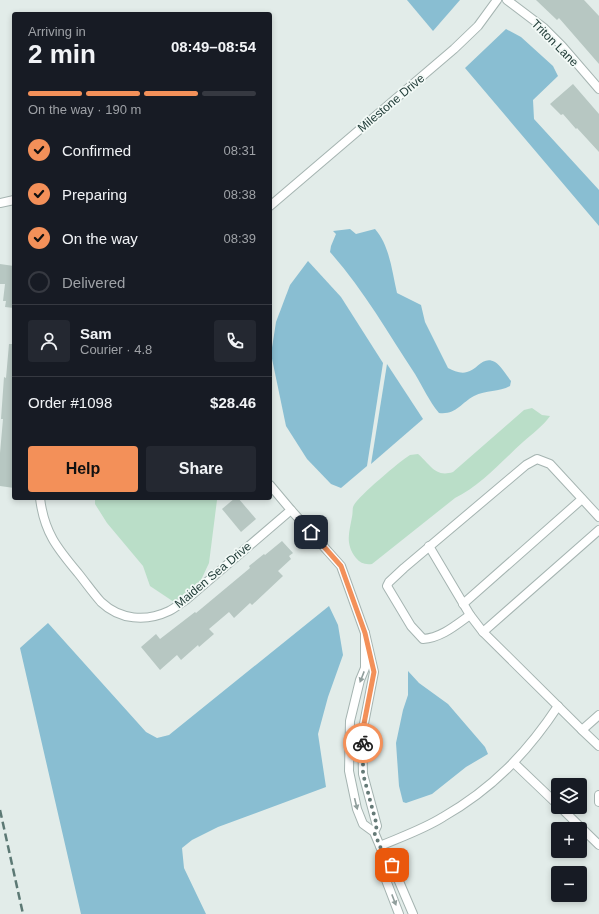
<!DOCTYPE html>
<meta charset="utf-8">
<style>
body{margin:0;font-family:Helvetica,sans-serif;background:#242831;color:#f1f3f6;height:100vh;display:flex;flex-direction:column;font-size:15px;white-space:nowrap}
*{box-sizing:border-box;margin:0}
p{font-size:13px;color:#9ea1a6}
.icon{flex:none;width:22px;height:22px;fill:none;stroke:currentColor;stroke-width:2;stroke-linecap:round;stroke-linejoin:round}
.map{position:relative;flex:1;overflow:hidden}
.side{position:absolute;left:12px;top:12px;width:260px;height:488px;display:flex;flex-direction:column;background:#171b24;border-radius:4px;box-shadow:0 2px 6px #0003}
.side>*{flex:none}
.buttons{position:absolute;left:551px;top:778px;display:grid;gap:8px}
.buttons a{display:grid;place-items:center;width:36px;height:36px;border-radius:4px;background:#171b24;box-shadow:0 2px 6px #0003;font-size:20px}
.pin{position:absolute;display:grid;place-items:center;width:34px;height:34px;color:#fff;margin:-17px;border-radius:8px;box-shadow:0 2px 6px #0006}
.courier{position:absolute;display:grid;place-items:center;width:40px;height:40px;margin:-20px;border:3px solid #f39059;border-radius:50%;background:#fff;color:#222;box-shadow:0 1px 5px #0007}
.head em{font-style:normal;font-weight:700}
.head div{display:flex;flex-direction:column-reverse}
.head{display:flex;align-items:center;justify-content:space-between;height:68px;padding:0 16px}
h1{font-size:26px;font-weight:700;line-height:30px}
.bar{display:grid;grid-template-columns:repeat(4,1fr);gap:6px 4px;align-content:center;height:48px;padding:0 16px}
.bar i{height:5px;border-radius:3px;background:#363941}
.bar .active{background:#f39059}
.bar p{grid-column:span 4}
.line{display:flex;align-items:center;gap:10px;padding:0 16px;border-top:1px solid #363941}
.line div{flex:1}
.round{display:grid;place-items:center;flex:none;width:42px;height:42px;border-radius:4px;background:#242831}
ol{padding:0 16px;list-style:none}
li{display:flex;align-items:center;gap:12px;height:44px}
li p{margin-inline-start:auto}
li .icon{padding:4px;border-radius:50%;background:#f39059;color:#111;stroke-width:4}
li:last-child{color:#9ea1a6}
li i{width:22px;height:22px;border:2px solid #363941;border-radius:50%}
.button{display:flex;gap:8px;margin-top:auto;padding:8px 16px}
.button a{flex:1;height:46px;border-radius:4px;background:#f39059;color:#111;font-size:16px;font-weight:700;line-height:46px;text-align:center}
.button a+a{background:#242831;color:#f1f3f6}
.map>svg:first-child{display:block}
.green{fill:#badec8}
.water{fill:#89bed2}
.building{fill:#b7c7c2}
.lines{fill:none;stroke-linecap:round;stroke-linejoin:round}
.street-casing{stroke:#a5b4b1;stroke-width:10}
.street{stroke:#fff;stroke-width:8}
.rail{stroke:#5c7974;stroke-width:2.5;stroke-dasharray:8 4;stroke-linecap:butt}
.oneway{fill:#909e9c}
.done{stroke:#657a77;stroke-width:4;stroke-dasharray:0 7.2}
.route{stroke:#f39059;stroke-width:5}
.labels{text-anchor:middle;stroke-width:3.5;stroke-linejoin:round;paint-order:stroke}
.street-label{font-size:12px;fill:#223d39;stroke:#f2f9f6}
</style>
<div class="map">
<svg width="599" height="914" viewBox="0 0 599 914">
<rect width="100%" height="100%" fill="#e2ece9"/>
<g class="green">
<path d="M532 408 542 415 550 416C543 426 532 434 523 442 503 460 480 486 455 498L372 564C365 565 360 563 356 558 345 544 349 533 352 517 353 513 352 508 354 505 359 496 400 461 410 455L418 454C430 464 435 478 453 472L524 410Z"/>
<polygon points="95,498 216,498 217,500 209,563 201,580 174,602 150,586 143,566 107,523 95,504"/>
</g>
<g class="water">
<polygon points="407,0 460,0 433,31"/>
<polygon points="506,29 521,37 553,66 558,76 533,100 534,119 599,190 599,226 465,68"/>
<path d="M350 229 356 234 375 229C390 246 392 272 397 293L421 305 425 322 448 368C454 371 461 374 467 372 477 370 483 355 495 362 501 366 507 376 511 381L510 386C499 392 486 390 474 396 461 403 456 415 439 413 429 401 423 387 415 374 388 333 363 289 330 252L331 246 336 234 333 231Z"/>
<polygon points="308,261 341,297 383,363 367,466 341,488 331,484 307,459 286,426 271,354 276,322 290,285"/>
<polygon points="387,364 423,419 371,464"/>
<polygon points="329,606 338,625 343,655 328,697 318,734 326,787 218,827 192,840 182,848 184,868 206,914 81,914 20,648 48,623 146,732 157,738 169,735"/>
<polygon points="408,671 419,683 448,704 485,747 488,754 466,767 432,794 406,803 403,802 399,786 396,743 403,710 408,695"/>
</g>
<g class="building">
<polygon points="536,0 584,0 599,16 599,64 559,18 557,20"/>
<polygon points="573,84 599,114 599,152 577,128 576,129 563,114 561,115 550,104"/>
<polygon points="0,264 14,266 14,308 5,307 6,301 3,301 5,284 0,284"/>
<polygon points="9,344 14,344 14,488 0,486 0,453 3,419 1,419 4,377 6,378"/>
<polygon points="235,498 238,498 256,519 241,532 222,509"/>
<polygon points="282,541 293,553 289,556 291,559 278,571 283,576 252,605 250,603 234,618 229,612 209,629 214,634 199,647 198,645 181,660 177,655 160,670 141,647 156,634 160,639 195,612 196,613 250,568 249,566 264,554 265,555"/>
</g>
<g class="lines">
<defs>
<g id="street">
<polyline points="507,0 544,28 562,46 599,89"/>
<polyline points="0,203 14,200"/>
<polyline points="270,206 454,49 478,26 497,0"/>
<path d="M40 498C44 532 57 548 78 573 86 583 93 593 101 602 120 620 146 622 169 611 175 608 181 603 187 599L291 510 270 485"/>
<polyline points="291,510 341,566 365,633"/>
<path d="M599 517 550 464 537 459 526 465 404 568 389 582 387 586 411 626 423 639C441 638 456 625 470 615L483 632 582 730 599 715"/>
<polyline points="429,546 470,615"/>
<polyline points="463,604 582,499"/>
<polyline points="483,632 599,530"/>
<polyline points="582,730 599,746"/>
<polyline points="514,763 558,805"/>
<polyline points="599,795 599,802"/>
<polyline points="560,807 599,845"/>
<polyline points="374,832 377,826 363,774 362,734 374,672 365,633 365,668 360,680 350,721 349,771 357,809 363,824 374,832 385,858"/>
<path d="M380 846C401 837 424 829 443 817 492 789 527 753 558 706"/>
<polyline points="399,914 381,867 385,858 392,865 413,914"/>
</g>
</defs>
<use href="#street" class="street-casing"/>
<use href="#street" class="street"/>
<polyline class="rail" points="0,810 23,914"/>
</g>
<defs><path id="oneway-solid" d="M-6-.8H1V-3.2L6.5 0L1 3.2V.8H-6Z"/></defs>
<g class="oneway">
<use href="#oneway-solid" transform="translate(362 677) rotate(111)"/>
<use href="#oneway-solid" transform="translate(356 804) rotate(76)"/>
<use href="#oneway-solid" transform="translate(394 900) rotate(69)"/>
</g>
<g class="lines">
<polyline class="done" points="363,743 363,774 377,826 374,832 385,858 392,865"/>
<polyline class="route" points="311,532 341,566 365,633 374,672 362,734 363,743"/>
</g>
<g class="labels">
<g class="street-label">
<text transform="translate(555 43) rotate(45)" y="4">Triton Lane</text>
<text transform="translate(391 103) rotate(-40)" y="4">Milestone Drive</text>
<text transform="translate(213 575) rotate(-40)" y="4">Maiden Sea Drive</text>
</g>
</g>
</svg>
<div class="buttons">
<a><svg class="icon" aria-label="layers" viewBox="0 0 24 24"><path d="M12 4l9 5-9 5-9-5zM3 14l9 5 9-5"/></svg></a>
<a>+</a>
<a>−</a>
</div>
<div class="pin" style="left:392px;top:865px;background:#ea580c"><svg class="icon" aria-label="bag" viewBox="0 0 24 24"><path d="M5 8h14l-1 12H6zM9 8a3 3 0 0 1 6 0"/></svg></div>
<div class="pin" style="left:311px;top:532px;background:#1f2937"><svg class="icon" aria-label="home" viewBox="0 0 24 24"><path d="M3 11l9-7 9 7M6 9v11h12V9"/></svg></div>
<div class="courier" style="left:363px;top:743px"><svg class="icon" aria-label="bike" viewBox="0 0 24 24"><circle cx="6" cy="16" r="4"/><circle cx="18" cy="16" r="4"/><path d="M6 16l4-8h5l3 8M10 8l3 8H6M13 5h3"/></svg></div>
<section class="side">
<div class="head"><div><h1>2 min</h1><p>Arriving in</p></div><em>08:49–08:54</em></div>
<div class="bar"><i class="active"></i><i class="active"></i><i class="active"></i><i></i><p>On the way · 190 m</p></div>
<ol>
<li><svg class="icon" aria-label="check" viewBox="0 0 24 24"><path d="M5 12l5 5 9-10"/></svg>Confirmed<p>08:31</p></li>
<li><svg class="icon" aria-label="check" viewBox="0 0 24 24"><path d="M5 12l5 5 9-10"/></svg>Preparing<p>08:38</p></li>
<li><svg class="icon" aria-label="check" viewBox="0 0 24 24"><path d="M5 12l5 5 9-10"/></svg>On the way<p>08:39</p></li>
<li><i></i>Delivered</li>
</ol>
<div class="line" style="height:72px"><a class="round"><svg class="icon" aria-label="person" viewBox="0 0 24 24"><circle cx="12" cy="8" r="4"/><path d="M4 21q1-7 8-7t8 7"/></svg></a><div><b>Sam</b><p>Courier · 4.8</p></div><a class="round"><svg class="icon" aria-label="phone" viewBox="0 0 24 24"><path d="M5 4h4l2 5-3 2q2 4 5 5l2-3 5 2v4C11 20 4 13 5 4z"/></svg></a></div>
<div class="line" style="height:52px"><div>Order #1098</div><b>$28.46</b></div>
<div class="button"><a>Help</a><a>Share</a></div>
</section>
</div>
